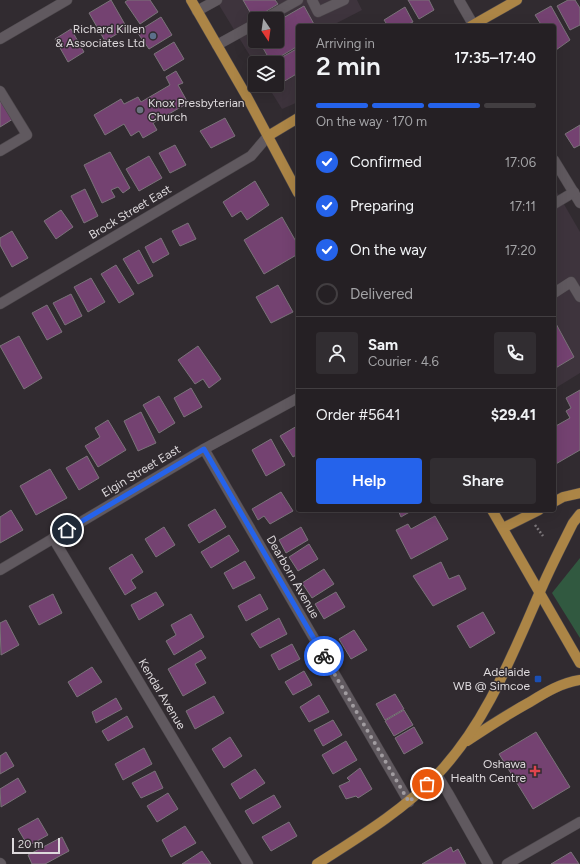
<!DOCTYPE html>
<meta charset="utf-8">
<style>
body{margin:0;font-family:Figtree,sans-serif;background:#312d31;color:#f1f3f6;height:100vh;display:flex;flex-direction:column;font-size:15px;white-space:nowrap}
*{box-sizing:border-box;margin:0}
p{font-size:13px;color:#a3a3a6}
.icon{flex:none;width:22px;height:22px;fill:none;stroke:currentColor;stroke-width:2;stroke-linecap:round;stroke-linejoin:round}
.map{position:relative;flex:1;overflow:hidden}
.drawer{position:absolute;left:296px;top:24px;width:260px;height:488px;display:flex;flex-direction:column;background:#252024;border-radius:4px;box-shadow:0 4px 16px #0002,0 0 0 1px #423e41}
.drawer>*{flex:none}
.needle{width:26px;rotate:167deg}
.fabs{position:absolute;left:248px;top:12px;display:grid;gap:8px}
.fabs a{display:grid;place-items:center;width:36px;height:36px;border-radius:4px;background:#252024;box-shadow:0 4px 16px #0002,0 0 0 1px #423e41;font-size:20px}
.scale{position:absolute;left:12px;bottom:10px;width:48px;box-sizing:border-box;padding-left:4px;border:2px solid #ddd9dc;border-top:0;font-size:11px;line-height:14px;white-space:nowrap;color:#ddd9dc;-webkit-text-stroke:3px #312b30;paint-order:stroke}
.pin{position:absolute;display:grid;place-items:center;width:34px;height:34px;color:#fff;margin:-17px;border:2px solid #fff;border-radius:50%;box-shadow:0 1px 4px #0007}
.courier{position:absolute;display:grid;place-items:center;width:40px;height:40px;margin:-20px;border:3px solid #2563eb;border-radius:50%;background:#fff;color:#222;box-shadow:0 1px 5px #0007}
.summary em{font-style:normal;font-weight:600}
.summary div{display:flex;flex-direction:column-reverse}
.summary{display:flex;align-items:center;justify-content:space-between;height:68px;padding:0 20px}
h1{font-size:26px;font-weight:600;line-height:30px}
.bar{display:grid;grid-template-columns:repeat(4,1fr);gap:6px 4px;align-content:center;height:48px;padding:0 20px}
.bar i{height:5px;border-radius:3px;background:#423e41}
.bar .active{background:#2563eb}
.bar p{grid-column:span 4}
.line{display:flex;align-items:center;gap:10px;padding:0 20px;border-top:1px solid #423e41}
.line div{flex:1}
.round{display:grid;place-items:center;flex:none;width:42px;height:42px;border-radius:4px;background:#312d31}
ol{padding:0 20px;list-style:none}
li{display:flex;align-items:center;gap:12px;height:44px}
li p{margin-inline-start:auto}
li .icon{padding:4px;border-radius:50%;background:#2563eb;color:#fff;stroke-width:4}
li:last-child{color:#a3a3a6}
li i{width:22px;height:22px;border:2px solid #423e41;border-radius:50%}
.primary-button{display:flex;gap:8px;margin-top:auto;padding:8px 20px}
.primary-button a{flex:1;height:46px;border-radius:4px;background:#2563eb;color:#fff;font-size:16px;font-weight:600;line-height:46px;text-align:center}
.primary-button a+a{background:#312d31;color:#f1f3f6}
.map>svg:first-child{display:block}
.built{fill:#3e343d;fill-rule:evenodd}
.green{fill:#315940}
.building{fill:#744271;stroke:#7a7379}
.lines{fill:none;stroke-linecap:round;stroke-linejoin:round}
.minor-casing{stroke:#4c474b;stroke-width:11}
.major-casing{stroke:#4c474b;stroke-width:11}
.path{stroke:#7c777b;stroke-width:2.5;stroke-dasharray:2 2;stroke-linecap:butt}
.minor{stroke:#60595f;stroke-width:10}
.major{stroke:#ac8546;stroke-width:10}
.done{stroke:#a19ca0;stroke-width:4;stroke-dasharray:0 7.2}
.route{stroke:#2563eb;stroke-width:5}
.service-dot{fill:#5c6f8a;stroke:#312b30;stroke-width:1.5}
.worship-dot{fill:#6b7280;stroke:#312b30;stroke-width:1.5}
.transit-dot{fill:#1a4fb4;stroke:#312b30;stroke-width:1.5}
.health-dot{fill:#e0444e;stroke:#312b30;stroke-width:1.5}
.labels{text-anchor:middle;stroke-width:3;stroke-linejoin:round;paint-order:stroke}
.poi-label{font-size:12px;fill:#ddd9dc;stroke:#312b30;text-anchor:end}
.street-label{font-size:12px;fill:#ddd9dc;stroke:#312b30}
</style>
<div class="map">
<svg width="580" height="864" viewBox="0 0 580 864">
<rect width="100%" height="100%" fill="#312b30"/>
<g class="built">
<path d="M216 0H357L362 10 331 26H298V102L282 109 267 85H277V63H255V64ZM255 19H277V41H255Z"/>
<polygon points="554,187 580,232 580,373 554,389"/>
</g>
<polygon class="green" points="580,558 580,638 552,593"/>
<g class="building">
<polygon points="111,0 127,28 105,41 89,13"/>
<polygon points="128,0 150,0 158,12 140,24 125,2"/>
<polygon points="243,0 275,0 278,4 254,19"/>
<polygon points="408,0 429,0 434,10 419,19"/>
<polygon points="568,0 575,0 580,8 580,25 570,30 557,6"/>
<polygon points="304,6 315,26 298,26 298,46 271,62 259,41 277,41 277,19 270,19 280,14 283,18"/>
<polygon points="551,6 570,40 556,50 554,46 554,26 542,26 535,15"/>
<polygon points="405,7 413,22 405,26 388,26 384,20"/>
<polygon points="161,17 172,35 149,49 137,32"/>
<polygon points="71,29 84,52 68,62 55,39"/>
<polygon points="174,42 184,59 164,71 154,54"/>
<polygon points="298,48 298,73 283,82 277,72 277,63 272,63"/>
<polygon points="176,71 183,83 178,85 188,103 153,123 157,130 143,138 139,131 131,136 124,124 105,135 94,115 121,99 124,104 138,97 141,102 170,85 166,77"/>
<polygon points="0,98 13,119 0,127"/>
<polygon points="225,118 235,136 211,148 200,131"/>
<polygon points="580,125 580,145 574,148 565,134"/>
<polygon points="175,145 186,165 170,173 159,153"/>
<polygon points="110,152 130,188 123,193 118,187 111,190 115,197 102,203 84,165"/>
<polygon points="149,156 162,178 139,191 126,169"/>
<polygon points="255,181 269,205 247,220 241,211 232,217 223,202"/>
<polygon points="85,189 98,216 84,223 71,196"/>
<polygon points="61,210 73,227 56,239 44,221"/>
<polygon points="282,217 298,245 298,254 264,274 244,240"/>
<polygon points="188,223 196,239 180,246 172,231"/>
<polygon points="12,231 28,258 12,267 0,245 0,238"/>
<polygon points="161,238 169,254 153,263 145,247"/>
<polygon points="139,250 153,276 138,284 123,259"/>
<polygon points="116,265 134,294 119,303 101,274"/>
<polygon points="91,278 105,302 88,312 74,287"/>
<polygon points="278,285 293,312 271,323 256,297"/>
<polygon points="71,294 82,316 65,325 53,303"/>
<polygon points="47,305 62,332 47,340 32,313"/>
<polygon points="554,320 574,357 554,369"/>
<polygon points="19,336 42,378 24,389 0,346"/>
<polygon points="198,346 221,379 209,388 203,379 195,384 178,360"/>
<polygon points="191,388 202,407 184,417 174,398"/>
<polygon points="580,390 580,450 554,465 554,427 570,418 566,411 571,408 566,398"/>
<polygon points="159,396 175,423 159,433 143,405"/>
<polygon points="141,412 156,443 138,451 124,421"/>
<polygon points="108,420 126,450 98,467 85,446 100,437 95,428"/>
<polygon points="297,426 298,454 293,457 280,436"/>
<polygon points="271,439 285,465 266,476 252,450"/>
<polygon points="87,456 99,478 79,490 66,468"/>
<polygon points="50,469 67,498 36,515 20,486"/>
<polygon points="281,492 293,511 270,524 264,516 258,520 252,509"/>
<polygon points="215,509 226,527 199,543 188,525"/>
<polygon points="11,510 23,530 0,543 0,517"/>
<polygon points="398,510 413,510 401,517"/>
<polygon points="435,516 448,539 411,559 396,530 408,524 411,529"/>
<polygon points="164,527 175,545 156,557 145,539"/>
<polygon points="301,527 308,540 286,553 279,540"/>
<polygon points="229,535 239,551 211,568 201,552"/>
<polygon points="309,544 318,559 298,571 289,557"/>
<polygon points="132,554 143,572 131,580 136,588 125,595 109,568"/>
<polygon points="245,561 255,578 233,589 224,573"/>
<polygon points="441,562 449,579 459,575 466,589 433,606 413,576"/>
<polygon points="324,569 334,584 312,598 302,583"/>
<polygon points="156,592 164,605 139,620 131,605"/>
<polygon points="336,592 345,607 324,619 315,604"/>
<polygon points="53,594 62,613 39,625 29,606"/>
<polygon points="260,594 268,609 246,621 238,606"/>
<polygon points="483,612 495,633 470,648 457,626"/>
<polygon points="191,614 204,637 174,655 166,641 176,635 171,625"/>
<polygon points="279,618 287,634 260,648 251,634"/>
<polygon points="6,620 19,645 1,655 0,623"/>
<polygon points="354,630 367,650 351,659 339,639"/>
<polygon points="292,644 300,659 279,670 271,655"/>
<polygon points="201,650 206,658 195,664 206,683 183,696 168,669"/>
<polygon points="92,667 102,682 77,697 68,682"/>
<polygon points="304,671 312,685 293,695 285,682"/>
<polygon points="395,694 404,709 385,720 376,704"/>
<polygon points="319,695 329,712 309,722 300,707"/>
<polygon points="214,696 224,713 195,729 186,711"/>
<polygon points="116,698 122,709 96,723 92,712"/>
<polygon points="404,710 413,725 394,736 385,721"/>
<polygon points="127,716 133,727 108,741 102,731"/>
<polygon points="333,720 342,735 323,746 314,730"/>
<polygon points="414,727 423,743 404,754 395,738"/>
<polygon points="536,732 570,787 533,809 499,754"/>
<polygon points="230,737 242,756 224,768 212,749"/>
<polygon points="346,741 357,760 333,774 322,755"/>
<polygon points="144,748 152,764 123,780 115,764"/>
<polygon points="6,752 14,766 0,774 0,756"/>
<polygon points="360,768 372,789 358,798 356,796 346,799 339,786 350,781 347,778"/>
<polygon points="255,769 265,783 240,799 231,784"/>
<polygon points="155,771 163,788 141,798 132,783"/>
<polygon points="18,778 26,792 1,807 0,789"/>
<polygon points="168,793 178,809 157,822 147,806"/>
<polygon points="274,795 281,807 253,824 245,811"/>
<polygon points="38,818 48,835 28,846 18,829"/>
<polygon points="289,822 297,836 271,851 262,837"/>
<polygon points="185,826 196,843 171,857 162,840"/>
<polygon points="62,837 69,851 45,864 32,864 28,855"/>
<polygon points="451,847 453,852 458,849 466,864 422,864"/>
<polygon points="202,851 211,864 182,864"/>
<polygon points="571,852 579,864 551,864"/>
</g>
<g class="lines">
<defs>
<g id="minor">
<polyline points="312,0 318,12 344,0"/>
<polyline points="459,0 474,26"/>
<polyline points="197,11 217,0"/>
<polyline points="264,19 298,0"/>
<polyline points="0,39 67,0"/>
<polyline points="217,45 255,24"/>
<polyline points="0,91 27,135 0,151"/>
<polyline points="554,160 580,203"/>
<polyline points="554,204 574,192"/>
<polyline points="554,293 571,282 580,297"/>
<polyline points="0,304 251,156 268,136"/>
<polyline points="204,449 409,802"/>
<polyline points="53,538 248,864"/>
<polyline points="0,570 204,449 298,398"/>
<polyline points="437,775 448,793 488,864"/>
<polyline points="0,863 1,864"/>
<polyline points="507,864 580,822"/>
</g>
<g id="major">
<polyline points="191,0 247,97 298,193"/>
<polyline points="471,26 517,0"/>
<polyline points="268,136 298,118"/>
<polyline points="554,502 563,497 580,493"/>
<polyline points="492,510 580,663"/>
<polyline points="503,528 539,510"/>
<path d="M467 741C488 727 508 714 530 702 546 692 561 683 580 680"/>
<path d="M317 864C359 837 401 812 436 776 485 725 511 658 539 594 549 570 561 547 573 523L580 514"/>
</g>
</defs>
<use href="#minor" class="minor-casing"/>
<use href="#major" class="major-casing"/>
<polyline class="path" points="535,525 543,536"/>
<use href="#minor" class="minor"/>
<use href="#major" class="major"/>
</g>
<g class="lines">
<polyline class="done" points="324,656 409,802 427,784"/>
<polyline class="route" points="67,530 204,449 324,656"/>
</g>
<circle class="service-dot" cx="153" cy="36" r="4"/>
<circle class="worship-dot" cx="140" cy="110" r="4"/>
<rect class="transit-dot" x="534" y="675" width="8" height="8" rx="2"/>
<path class="health-dot" d="M533 765h4v4h4v4h-4v4h-4v-4h-4v-4h4z"/>
<g class="labels">
<g class="poi-label">
<text x="145" y="33">Richard Killen<tspan x="145" dy="14">&amp; Associates Ltd</tspan></text>
<text x="148" y="107" text-anchor="start">Knox Presbyterian<tspan x="148" dy="14">Church</tspan></text>
<text x="530" y="676">Adelaide<tspan x="530" dy="14">WB @ Simcoe</tspan></text>
<text x="526" y="768">Oshawa<tspan x="526" dy="14">Health Centre</tspan></text>
</g>
<g class="street-label">
<text transform="translate(130 212) rotate(-31)" y="4">Brock Street East</text>
<text transform="translate(141 471) rotate(-31)" y="4">Elgin Street East</text>
<text transform="translate(293 577) rotate(60)" y="4">Dearborn Avenue</text>
<text transform="translate(162 694) rotate(59)" y="4">Kendal Avenue</text>
</g>
</g>
</svg>
<div class="fabs">
<a><svg class="needle" viewBox="-14 -14 28 28"><path d="M0-13l5 13h-10z" fill="#e53935"/><path d="M0 13l5-13h-10z" fill="#a3a3a6"/></svg></a>
<a><svg class="icon" aria-label="layers" viewBox="0 0 24 24"><path d="M12 4l9 5-9 5-9-5zM3 14l9 5 9-5"/></svg></a>
</div>
<div class="scale">20 m</div>
<div class="pin" style="left:427px;top:784px;background:#ea580c"><svg class="icon" aria-label="bag" viewBox="0 0 24 24"><path d="M5 8h14l-1 12H6zM9 8a3 3 0 0 1 6 0"/></svg></div>
<div class="pin" style="left:67px;top:530px;background:#1f2937"><svg class="icon" aria-label="home" viewBox="0 0 24 24"><path d="M3 11l9-7 9 7M6 9v11h12V9"/></svg></div>
<div class="courier" style="left:324px;top:656px"><svg class="icon" aria-label="bike" viewBox="0 0 24 24"><circle cx="6" cy="16" r="4"/><circle cx="18" cy="16" r="4"/><path d="M6 16l4-8h5l3 8M10 8l3 8H6M13 5h3"/></svg></div>
<section class="drawer">
<div class="summary"><div><h1>2 min</h1><p>Arriving in</p></div><em>17:35–17:40</em></div>
<div class="bar"><i class="active"></i><i class="active"></i><i class="active"></i><i></i><p>On the way · 170 m</p></div>
<ol>
<li><svg class="icon" aria-label="check" viewBox="0 0 24 24"><path d="M5 12l5 5 9-10"/></svg>Confirmed<p>17:06</p></li>
<li><svg class="icon" aria-label="check" viewBox="0 0 24 24"><path d="M5 12l5 5 9-10"/></svg>Preparing<p>17:11</p></li>
<li><svg class="icon" aria-label="check" viewBox="0 0 24 24"><path d="M5 12l5 5 9-10"/></svg>On the way<p>17:20</p></li>
<li><i></i>Delivered</li>
</ol>
<div class="line" style="height:72px"><a class="round"><svg class="icon" aria-label="person" viewBox="0 0 24 24"><circle cx="12" cy="8" r="4"/><path d="M4 21q1-7 8-7t8 7"/></svg></a><div><b>Sam</b><p>Courier · 4.6</p></div><a class="round"><svg class="icon" aria-label="phone" viewBox="0 0 24 24"><path d="M5 4h4l2 5-3 2q2 4 5 5l2-3 5 2v4C11 20 4 13 5 4z"/></svg></a></div>
<div class="line" style="height:52px"><div>Order #5641</div><b>$29.41</b></div>
<div class="primary-button"><a>Help</a><a>Share</a></div>
</section>
</div>
